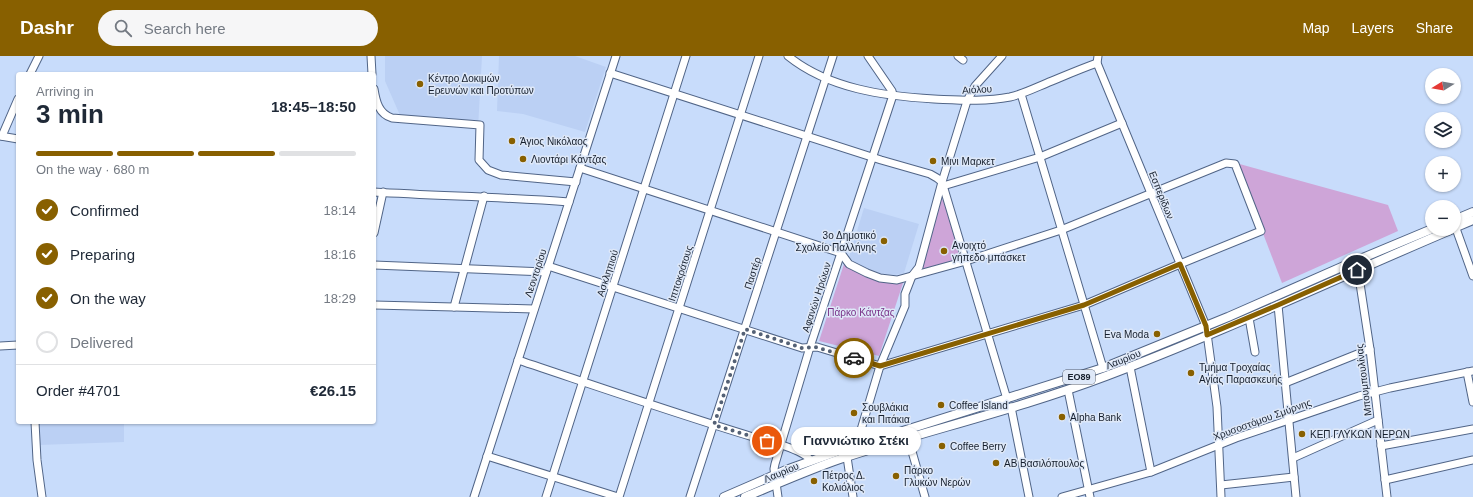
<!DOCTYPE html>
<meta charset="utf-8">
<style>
body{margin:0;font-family:Arial,sans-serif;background:#f6f6f7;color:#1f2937;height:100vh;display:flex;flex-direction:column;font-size:15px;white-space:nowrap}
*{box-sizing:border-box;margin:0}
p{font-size:13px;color:#747a83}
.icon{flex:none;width:22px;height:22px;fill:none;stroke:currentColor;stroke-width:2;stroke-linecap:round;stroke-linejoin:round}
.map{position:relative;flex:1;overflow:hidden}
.panel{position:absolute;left:16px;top:16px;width:360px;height:352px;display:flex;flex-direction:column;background:#fff;border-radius:4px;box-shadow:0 1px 3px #0004}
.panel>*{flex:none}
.needle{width:26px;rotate:259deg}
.controls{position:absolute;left:1425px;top:12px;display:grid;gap:8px}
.controls a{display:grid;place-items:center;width:36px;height:36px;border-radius:50%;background:#fff;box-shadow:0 1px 3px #0004;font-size:20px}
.pin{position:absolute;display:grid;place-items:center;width:34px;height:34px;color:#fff;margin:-17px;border:2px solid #fff;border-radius:50%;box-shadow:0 1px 4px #0007}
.courier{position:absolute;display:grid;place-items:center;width:40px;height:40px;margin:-20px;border:3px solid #886000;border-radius:50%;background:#fff;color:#222;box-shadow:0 1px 5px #0007}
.bubble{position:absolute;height:28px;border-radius:14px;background:#fff;box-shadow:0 1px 3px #0004;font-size:13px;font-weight:700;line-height:28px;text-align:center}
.overview em{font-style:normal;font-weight:700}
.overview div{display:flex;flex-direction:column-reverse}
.overview{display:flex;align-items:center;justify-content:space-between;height:68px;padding:0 20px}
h1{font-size:26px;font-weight:700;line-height:30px}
.bar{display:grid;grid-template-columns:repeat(4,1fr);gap:6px 4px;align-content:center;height:48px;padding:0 20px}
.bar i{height:5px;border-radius:3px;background:#e0e1e3}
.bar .on{background:#886000}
.bar p{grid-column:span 4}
.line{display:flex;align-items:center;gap:10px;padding:0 20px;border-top:1px solid #e0e1e3}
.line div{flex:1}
ol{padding:0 20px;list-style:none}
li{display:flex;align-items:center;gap:12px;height:44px}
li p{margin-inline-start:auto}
li .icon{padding:4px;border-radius:50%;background:#886000;color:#fff;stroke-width:4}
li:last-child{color:#747a83}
li i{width:22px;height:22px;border:2px solid #e0e1e3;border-radius:50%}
header{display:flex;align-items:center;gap:24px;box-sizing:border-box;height:56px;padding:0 20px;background:#886000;color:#fff}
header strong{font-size:19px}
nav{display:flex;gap:22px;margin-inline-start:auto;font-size:14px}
.search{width:280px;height:36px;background:#f6f6f7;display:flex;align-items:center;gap:10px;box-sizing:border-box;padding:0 14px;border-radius:22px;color:#747a83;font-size:15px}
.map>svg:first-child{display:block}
.built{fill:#bbd0f4}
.green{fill:#cea5d8}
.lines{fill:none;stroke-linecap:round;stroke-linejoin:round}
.minor-casing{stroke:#516587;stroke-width:9}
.major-casing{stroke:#516587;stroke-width:10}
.minor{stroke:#fff;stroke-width:7}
.major{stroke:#fff;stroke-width:8}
.done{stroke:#546175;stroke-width:4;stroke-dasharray:0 7.2}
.route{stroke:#886000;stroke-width:5}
.poi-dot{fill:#886000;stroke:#dee8f8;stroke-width:1.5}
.labels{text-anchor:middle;stroke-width:3;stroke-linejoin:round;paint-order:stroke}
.shield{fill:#dee8f8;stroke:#525b6a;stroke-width:1}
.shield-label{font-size:9px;font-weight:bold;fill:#161f2d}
.poi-label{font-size:10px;fill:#161f2d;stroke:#dee8f8;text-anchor:start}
.street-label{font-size:10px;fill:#161f2d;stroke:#dee8f8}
.park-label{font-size:10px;fill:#793188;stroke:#dee8f8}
</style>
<header>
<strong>Dashr</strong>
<div class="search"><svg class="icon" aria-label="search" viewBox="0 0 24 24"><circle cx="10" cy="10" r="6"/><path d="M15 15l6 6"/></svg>Search here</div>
<nav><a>Map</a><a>Layers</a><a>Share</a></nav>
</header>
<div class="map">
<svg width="1473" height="441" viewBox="0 0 1473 441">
<rect width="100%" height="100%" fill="#c8dcfb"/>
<g class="built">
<polygon points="385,0 482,0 478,72 401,66 399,57 385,25"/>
<polygon points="499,0 575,0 606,11 585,76 523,58 497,55"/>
<polygon points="864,152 919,168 904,217 895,219 878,217 858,209 849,201"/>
<polygon points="38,366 124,366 124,386 39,389"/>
</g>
<g class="green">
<polygon points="1236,107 1388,149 1398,175 1282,227"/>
<polygon points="941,141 950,158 963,202 914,216"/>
<polygon points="844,208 903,227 879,300 819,285"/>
</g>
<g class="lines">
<defs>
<g id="minor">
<polyline points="371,0 372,18"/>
<path d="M788 0C829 33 884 40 934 43 959 44 984 46 1010 41 1023 38 1035 32 1047 27 1064 20 1080 13 1097 7"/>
<polyline points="958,0 963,4"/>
<polyline points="1098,0 1097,7 1206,270 1217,351 1221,441"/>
<polyline points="610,17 881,104 930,118 937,122 942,126 1007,343"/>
<polyline points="30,18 39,0"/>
<path d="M374 33C376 46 379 58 392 62L480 69 479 104 488 114 501 119 576 126"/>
<polyline points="1021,38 1103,312"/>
<polyline points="0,80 18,83"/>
<polyline points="2,80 18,43"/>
<polyline points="943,130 1040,101 1122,67"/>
<path d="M374 136C439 140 504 141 569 146"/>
<polyline points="484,140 454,251 534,253"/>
<polyline points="1454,167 1473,220"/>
<polyline points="374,177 383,136"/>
<polyline points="1353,206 1359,221 1370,293 1387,441"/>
<polyline points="374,209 546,216"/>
<polyline points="548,210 802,292 817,291 880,310 1084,249 1180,208 1261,175 1235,108 1226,107 1061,174 966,205 897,224 880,222 867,217 849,208 841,197 580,112"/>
<polyline points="374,249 454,251"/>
<polyline points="1278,249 1296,441"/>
<polyline points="1249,262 1255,296"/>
<polyline points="0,290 18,289"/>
<path d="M518 304C596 330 674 357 753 381 766 384 805 394 811 405"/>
<polyline points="1130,311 1151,416"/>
<polyline points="1467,316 1473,346"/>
<polyline points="1285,327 1370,293"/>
<polyline points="1068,334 1090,441"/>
<polyline points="1011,351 1029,441"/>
<polyline points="35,366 37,404 42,441"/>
<polyline points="907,378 925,441"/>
<polyline points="860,388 860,377 880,310 905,250 905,238 912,220 919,211 942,126 967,45 975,30 1002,0"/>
<polyline points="1381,390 1473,373"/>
<polyline points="487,400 618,441"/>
<polyline points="847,401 853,441"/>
<polyline points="1293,402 1378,364"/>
<polyline points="1385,424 1473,404"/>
<polyline points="1221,429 1294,421"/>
<polyline points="474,441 616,0"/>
<polyline points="546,441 686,0"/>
<polyline points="619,441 759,0"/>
<polyline points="690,441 833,0"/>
<polyline points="778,441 774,413 775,408 810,291 893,39 892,35 868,0"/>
<polyline points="1062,441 1151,416 1236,382 1359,340 1390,332 1473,315"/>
</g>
<g id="major">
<polyline points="1454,164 1473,156"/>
<polyline points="1454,172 1473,164"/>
<polyline points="724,441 786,414 836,396 1103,312 1228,261 1353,206 1432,173"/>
<path d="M745 441C777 428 808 414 840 403 928 374 1019 353 1106 320 1223 276 1337 222 1453 173"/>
</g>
</defs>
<use href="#minor" class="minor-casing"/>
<use href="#major" class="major-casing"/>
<use href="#minor" class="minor"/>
<use href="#major" class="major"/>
</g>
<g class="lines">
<polyline class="done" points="767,385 714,369 745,273 802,292 815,291 854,302"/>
<polyline class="route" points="854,302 880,310 1084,249 1180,208 1206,270 1207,279 1278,249 1357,214"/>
</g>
<g class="poi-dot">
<circle cx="420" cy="28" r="4"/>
<circle cx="512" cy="85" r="4"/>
<circle cx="523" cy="103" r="4"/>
<circle cx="933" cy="105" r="4"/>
<circle cx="884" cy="185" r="4"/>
<circle cx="944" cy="195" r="4"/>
<circle cx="1157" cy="278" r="4"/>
<circle cx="1191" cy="317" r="4"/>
<circle cx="941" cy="349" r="4"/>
<circle cx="854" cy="357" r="4"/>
<circle cx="1062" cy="361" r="4"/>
<circle cx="1302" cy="378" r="4"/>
<circle cx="942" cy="390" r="4"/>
<circle cx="996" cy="407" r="4"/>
<circle cx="896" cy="420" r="4"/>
<circle cx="814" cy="425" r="4"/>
</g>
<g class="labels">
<rect class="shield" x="1063" y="314" width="32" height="14" rx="3"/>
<g class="shield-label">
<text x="1079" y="324">ΕΟ89</text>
</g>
<g class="poi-label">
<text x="428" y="26">Κέντρο Δοκιμών<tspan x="428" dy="12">Ερευνών και Προτύπων</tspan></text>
<text x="520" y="89">Άγιος Νικόλαος</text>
<text x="531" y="107">Λιοντάρι Κάντζας</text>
<text x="941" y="109">Μινι Μαρκετ</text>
<text x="876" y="183" text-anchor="end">3ο Δημοτικό<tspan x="876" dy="12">Σχολείο Παλλήνης</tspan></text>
<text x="952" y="193">Ανοιχτό<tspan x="952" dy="12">γήπεδο μπάσκετ</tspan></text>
<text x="1149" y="282" text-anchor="end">Eva Moda</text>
<text x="1199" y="315">Τμήμα Τροχαίας<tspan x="1199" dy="12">Αγίας Παρασκευής</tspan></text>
<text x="949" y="353">Coffee Island</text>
<text x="862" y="355">Σουβλάκια<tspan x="862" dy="12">και Πιτάκια</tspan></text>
<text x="1070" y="365">Alpha Bank</text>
<text x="1310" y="382">ΚΕΠ ΓΛΥΚΩΝ ΝΕΡΩΝ</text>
<text x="950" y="394">Coffee Berry</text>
<text x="1004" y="411">ΑΒ Βασιλόπουλος</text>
<text x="904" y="418">Πάρκο<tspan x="904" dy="12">Γλυκών Νερών</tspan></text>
<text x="822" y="423">Πέτρος Δ.<tspan x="822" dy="12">Κολιόλιος</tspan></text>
</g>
<g class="street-label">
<text transform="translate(977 33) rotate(-3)" y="4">Αιόλου</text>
<text transform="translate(1162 139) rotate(68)" y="4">Εσπερίδων</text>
<text transform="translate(535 217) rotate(-72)" y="4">Λεονταρίου</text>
<text transform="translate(607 217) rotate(-72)" y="4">Ασκληπιού</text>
<text transform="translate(680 217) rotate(-72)" y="4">Ιπποκράτους</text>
<text transform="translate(752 217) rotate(-72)" y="4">Παστέρ</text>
<text transform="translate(816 241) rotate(-72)" y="4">Αφανών Ηρώων</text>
<text transform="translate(1123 303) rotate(-22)" y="4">Λαυρίου</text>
<text transform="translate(1363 324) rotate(-97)" y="4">Μπουμπουλίνας</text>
<text transform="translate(1262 363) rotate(-20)" y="4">Χρυσοστόμου Σμύρνης</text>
<text transform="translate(781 416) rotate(-23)" y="4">Λαυρίου</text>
</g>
<g class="park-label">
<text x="861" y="260">Πάρκο Κάντζας</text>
</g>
</g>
</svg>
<div class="controls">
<a><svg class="needle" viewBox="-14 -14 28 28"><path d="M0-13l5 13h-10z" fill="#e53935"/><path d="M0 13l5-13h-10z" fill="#747a83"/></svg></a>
<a><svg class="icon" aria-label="layers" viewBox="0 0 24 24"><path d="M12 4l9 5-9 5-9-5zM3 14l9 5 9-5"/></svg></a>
<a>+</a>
<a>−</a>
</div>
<div class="pin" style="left:767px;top:385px;background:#ea580c"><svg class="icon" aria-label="bag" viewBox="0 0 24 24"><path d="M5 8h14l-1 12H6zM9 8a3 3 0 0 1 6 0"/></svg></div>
<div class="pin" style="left:1357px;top:214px;background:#1f2937"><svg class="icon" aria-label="home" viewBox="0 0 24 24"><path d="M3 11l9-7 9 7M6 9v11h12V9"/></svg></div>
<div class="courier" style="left:854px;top:302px"><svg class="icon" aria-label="car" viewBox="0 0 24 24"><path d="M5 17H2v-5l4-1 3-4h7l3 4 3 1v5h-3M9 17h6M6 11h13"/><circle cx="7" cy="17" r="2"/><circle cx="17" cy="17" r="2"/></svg></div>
<div class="bubble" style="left:791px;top:371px;width:130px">Γιαννιώτικο Στέκι</div>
<section class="panel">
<div class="overview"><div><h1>3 min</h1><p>Arriving in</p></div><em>18:45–18:50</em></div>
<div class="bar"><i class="on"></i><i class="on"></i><i class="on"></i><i></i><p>On the way · 680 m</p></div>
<ol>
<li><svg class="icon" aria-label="check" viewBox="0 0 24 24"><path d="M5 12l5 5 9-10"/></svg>Confirmed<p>18:14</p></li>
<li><svg class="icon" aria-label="check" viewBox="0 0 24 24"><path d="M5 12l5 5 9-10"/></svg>Preparing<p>18:16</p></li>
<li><svg class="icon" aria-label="check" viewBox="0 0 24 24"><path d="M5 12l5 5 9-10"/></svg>On the way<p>18:29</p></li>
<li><i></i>Delivered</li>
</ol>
<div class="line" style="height:52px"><div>Order #4701</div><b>€26.15</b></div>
</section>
</div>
